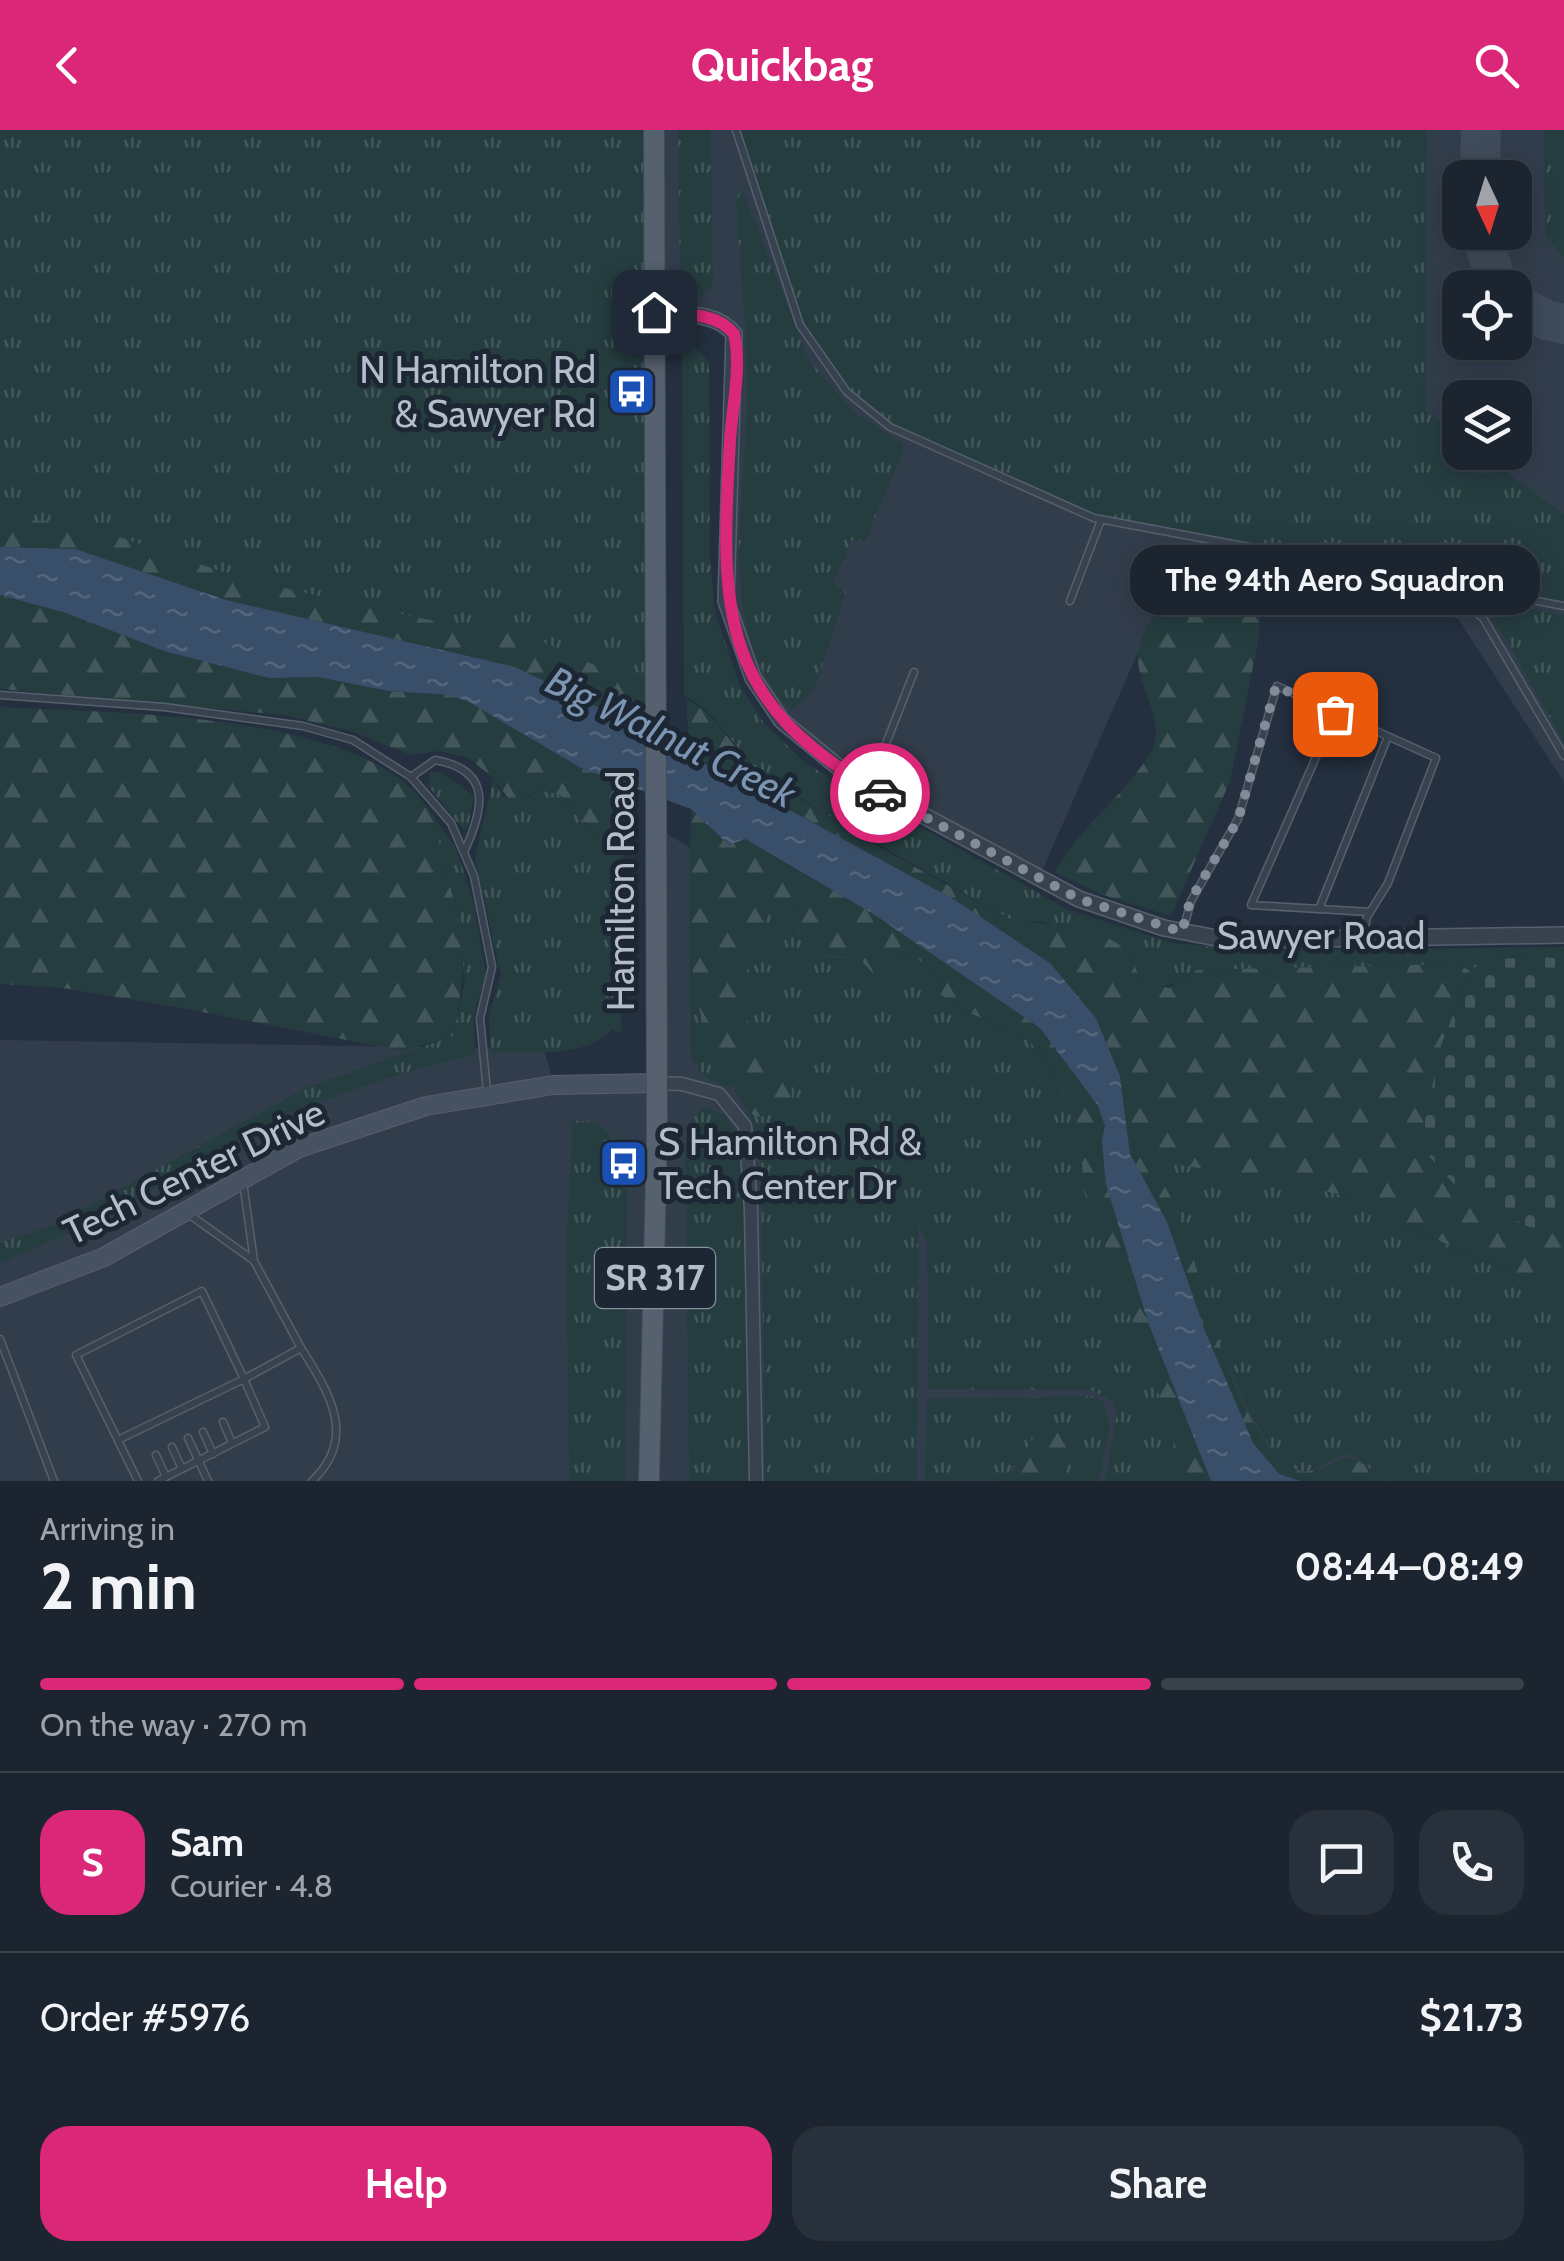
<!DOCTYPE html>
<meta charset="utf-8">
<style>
body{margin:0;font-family:Cabin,sans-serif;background:#28303b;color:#f1f3f6;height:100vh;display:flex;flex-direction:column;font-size:38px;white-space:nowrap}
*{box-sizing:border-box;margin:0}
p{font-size:32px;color:#a0a4aa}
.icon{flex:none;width:55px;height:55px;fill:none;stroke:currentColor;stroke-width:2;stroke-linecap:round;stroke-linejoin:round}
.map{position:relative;height:1351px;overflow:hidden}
.sheet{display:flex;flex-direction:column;background:#1b242f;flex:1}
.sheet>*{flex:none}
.needle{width:65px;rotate:176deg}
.controls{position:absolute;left:1442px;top:30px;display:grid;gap:20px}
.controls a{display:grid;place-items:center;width:90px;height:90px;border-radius:20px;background:#1b242f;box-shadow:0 5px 25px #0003,0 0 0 2px #39414b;font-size:50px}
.pin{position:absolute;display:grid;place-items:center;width:85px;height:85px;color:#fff;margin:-42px;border-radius:20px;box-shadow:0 5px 15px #0006}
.courier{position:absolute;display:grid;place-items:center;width:100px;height:100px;margin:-50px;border:8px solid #db2777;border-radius:50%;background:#fff;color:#222;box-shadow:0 2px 12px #0007}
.bubble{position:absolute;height:70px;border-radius:30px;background:#1b242f;box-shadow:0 5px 25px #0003,0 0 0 2px #39414b;font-size:32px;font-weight:700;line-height:70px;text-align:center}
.overview em{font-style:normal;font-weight:700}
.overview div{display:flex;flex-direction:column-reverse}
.overview{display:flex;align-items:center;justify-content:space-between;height:170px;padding:0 40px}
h1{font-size:65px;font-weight:700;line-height:75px}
.bar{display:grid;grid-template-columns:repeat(4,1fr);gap:15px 10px;align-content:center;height:120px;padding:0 40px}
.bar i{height:12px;border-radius:8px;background:#39414b}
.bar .selected{background:#db2777}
.bar p{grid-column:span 4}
.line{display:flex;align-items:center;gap:25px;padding:0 40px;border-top:2px solid #39414b}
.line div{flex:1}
.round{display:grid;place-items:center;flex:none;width:105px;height:105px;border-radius:30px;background:#28303b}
.cta{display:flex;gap:20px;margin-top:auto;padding:20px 40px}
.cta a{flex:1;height:115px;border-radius:30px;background:#db2777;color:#fff;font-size:40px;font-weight:700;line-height:115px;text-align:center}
.cta a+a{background:#28303b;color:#f1f3f6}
header{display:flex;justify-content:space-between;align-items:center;height:130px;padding:0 40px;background:#db2777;color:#fff;font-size:45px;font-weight:700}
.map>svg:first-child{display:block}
.airport{fill:#323d4c;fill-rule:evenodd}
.grass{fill:url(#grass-tufts)}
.forest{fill:url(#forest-firs)}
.cemetery{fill:url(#cemetery-stones)}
.water{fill:url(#water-ripples)}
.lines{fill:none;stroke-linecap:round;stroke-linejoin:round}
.taxiway{stroke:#3f4b5a;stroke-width:40}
.service-casing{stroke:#56606d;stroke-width:9}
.minor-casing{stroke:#56606d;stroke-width:15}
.tertiary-casing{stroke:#56606d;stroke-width:18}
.secondary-casing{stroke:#56606d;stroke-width:20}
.primary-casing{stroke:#414b58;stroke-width:22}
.service{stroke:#38424f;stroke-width:6}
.minor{stroke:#38424f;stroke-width:12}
.tertiary{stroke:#38424f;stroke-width:15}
.secondary{stroke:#465162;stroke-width:18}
.primary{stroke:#56616f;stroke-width:20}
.done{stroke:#828c99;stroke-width:10;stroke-dasharray:0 18}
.route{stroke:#db2777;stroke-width:12}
.labels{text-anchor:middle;stroke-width:10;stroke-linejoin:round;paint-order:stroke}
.shield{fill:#1d2734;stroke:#87909d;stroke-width:2.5}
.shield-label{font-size:35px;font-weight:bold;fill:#b4bdca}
.poi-label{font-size:38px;fill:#b4bdca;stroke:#1d2734;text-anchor:end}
.street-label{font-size:38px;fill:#b4bdca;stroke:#1d2734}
.water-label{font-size:40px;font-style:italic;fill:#7b94b2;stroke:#1d2734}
</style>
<header><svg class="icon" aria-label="back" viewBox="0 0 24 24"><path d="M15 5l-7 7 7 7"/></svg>Quickbag<svg class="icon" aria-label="search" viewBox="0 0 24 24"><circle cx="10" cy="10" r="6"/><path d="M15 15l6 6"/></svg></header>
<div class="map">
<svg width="1564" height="1351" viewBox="0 0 1564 1351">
<defs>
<pattern id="grass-tufts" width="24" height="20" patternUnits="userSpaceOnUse" patternTransform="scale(2.5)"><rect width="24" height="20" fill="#263d40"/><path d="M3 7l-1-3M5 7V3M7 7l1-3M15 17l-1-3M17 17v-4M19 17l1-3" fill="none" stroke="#43575a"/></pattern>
<pattern id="forest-firs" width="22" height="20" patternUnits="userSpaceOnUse" patternTransform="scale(2.5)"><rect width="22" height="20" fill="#263d40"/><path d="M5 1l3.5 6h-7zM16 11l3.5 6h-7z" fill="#43575a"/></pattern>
<pattern id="cemetery-stones" width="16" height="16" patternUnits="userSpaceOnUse" patternTransform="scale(2.5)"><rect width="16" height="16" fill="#263d40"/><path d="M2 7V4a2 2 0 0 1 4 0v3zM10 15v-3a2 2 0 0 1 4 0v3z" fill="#43575a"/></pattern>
<pattern id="water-ripples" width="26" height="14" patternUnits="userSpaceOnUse" patternTransform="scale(2.5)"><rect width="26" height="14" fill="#394e68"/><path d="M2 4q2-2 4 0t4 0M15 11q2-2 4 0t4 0" fill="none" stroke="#53667c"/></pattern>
</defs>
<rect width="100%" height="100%" fill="#24303f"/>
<g class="airport">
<path d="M654 0H1564V652L1458 489 1338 447 1217 424 1157 479 1039 748 862 653 782 591 734 502 728 197 654 182ZM1460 48H1515V102H1460ZM1460 158H1515V212H1460ZM1460 268H1515V322H1460Z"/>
<polygon points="656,697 929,863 1564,1351 0,1351 0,910 544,919 554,955 655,953"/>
</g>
<g class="grass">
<polygon points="0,0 654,0 655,596 529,527 0,404"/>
<polygon points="678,0 711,0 713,155 703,165 690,164 680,149"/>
<polygon points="736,0 1427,0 1426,280 1460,308 1460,322 1480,323 1564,384 1564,476 1094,388 890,297 847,262 800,195"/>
<polygon points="1544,0 1564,0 1564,127 1545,106"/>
<path d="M742 58 809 230 855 283 903 313V322L865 412 853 409 833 453 846 462 814 561 791 581C714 498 744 380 747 278 749 209 739 139 736 70Z"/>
<path d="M694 216 709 232 710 428 715 483 740 556 764 593 806 634 1071 781 1173 813 1257 821 1564 817V829C1533 826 1497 823 1470 841L1458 834 1197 840C1176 853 1166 861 1142 853L1131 827 1042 791 1017 793 822 682 753 636 707 580 684 565 682 224Z"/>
<polygon points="1481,470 1564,485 1564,613 1509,514 1481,476"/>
<polygon points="430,642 441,642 474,666 468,697 463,699 429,657"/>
<path d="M493 650 503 667 528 668 540 660 560 665 613 724 623 726 621 903 612 899C588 929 526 921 491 923L489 885 501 845 475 728Z"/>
<polygon points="427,677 456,718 473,771 486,843 474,886 475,925 403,943 289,983 102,1089 0,1133 0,1113 56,1094 307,957 453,906 465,851 456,775"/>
<polygon points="783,768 793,772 798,801 827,828 859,828 880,850 898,822 910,823 935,842 941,864 954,876 1026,908 1045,928 1066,968 1080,1011 1084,1058 1158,1262 1176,1301 1167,1351 1105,1351 1117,1283 1113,1271 1091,1260 928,1259 927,1112 918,1095 917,1351 765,1351 761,1036 749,983 760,987 791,951 752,910 744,873 755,799"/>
<path d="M689 804 703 894 735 959C714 952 700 948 691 927Z"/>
<polygon points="705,977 726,986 743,1016 750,1351 689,1351 685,1016 692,989"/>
<polygon points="573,990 597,993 615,1012 625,1008 627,1018 626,1351 569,1351 566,1114"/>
<path d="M1155 1026C1216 1038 1286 1042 1343 1066 1416 1095 1485 1144 1564 1154V1351C1511 1351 1440 1351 1389 1351 1373 1349 1363 1323 1345 1325 1324 1328 1312 1351 1289 1337 1246 1311 1171 1087 1148 1029Z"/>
<polygon points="1093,1266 1103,1271 1110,1295 1099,1351 1065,1351 1068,1313 1025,1324 1001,1350 925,1351 927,1269"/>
</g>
<g class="forest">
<polygon points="0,390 57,391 93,398 247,450 484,502 528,505 625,549 624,590 515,537 226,470 75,419 0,417"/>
<path d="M1217 424 1262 433 1259 506 1230 651 1171 786 1100 764 1055 742C1080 697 1124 666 1151 622 1168 593 1136 555 1138 525 1140 487 1189 445 1217 424Z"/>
<polygon points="0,465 66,483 164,521 269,548 318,547 388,561 450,565 469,572 581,638 625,655 623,726 613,724 560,665 540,660 513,674 491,646 467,627 439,621 411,625 351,601 284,585 0,559"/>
<path d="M686 569C719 585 729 617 757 638 837 699 930 744 1017 793 1042 791 1095 799 1117 813 1131 823 1136 839 1142 853L1169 858 1197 840 1458 834 1470 841 1441 916 1548 1104 1564 1103V1154L1536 1151 1476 1128 1340 1064 1149 1029C1156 1045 1168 1059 1175 1076 1204 1140 1232 1316 1302 1342 1352 1338 1332 1307 1385 1351H1300L1279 1344 1253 1313 1205 1201 1167 1092 1130 1024 1120 946 1096 888 1050 833 955 770 690 625Z"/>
<path d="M0 577C106 583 362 581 426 676 437 693 441 722 446 742 465 803 467 844 453 906L404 921 171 876 63 858 0 854Z"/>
<path d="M691 679 729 715 744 709 875 785 1040 898 1098 976 1105 996 1102 1011 1106 1054 1148 1192 1211 1351H1167L1176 1301 1158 1262 1084 1058 1080 1011 1066 968 1045 928 1026 908 954 876 941 864 935 842 910 823 899 822 895 837 879 850 859 828C812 826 801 821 793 772L783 768 755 799 744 873 752 910 791 951 793 979 760 987 749 983C732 955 711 926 703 894 684 825 690 751 691 679Z"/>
<polygon points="1052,1300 1063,1304 1068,1313 1065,1351 998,1351 1014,1339 1037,1302"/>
</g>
<polygon class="cemetery" points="1534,826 1564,829 1564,1103 1548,1104 1524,1095 1454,1054 1430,1027 1422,1004 1441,916 1470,841 1484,831"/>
<polygon class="water" points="0,417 75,419 226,470 515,537 624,590 955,770 1050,833 1096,888 1120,946 1130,1024 1167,1092 1205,1201 1253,1313 1279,1344 1300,1351 1211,1351 1148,1192 1106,1054 1102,1011 1105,996 1098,976 1040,898 875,785 745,709 729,715 691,679 581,638 469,572 450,565 388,561 318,547 269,548 164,521 66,483 0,465"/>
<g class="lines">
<g class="taxiway">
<polyline points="1480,48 1481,0"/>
<polyline points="1481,102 1498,158"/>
<polyline points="1515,173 1546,190 1564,194"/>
</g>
<defs>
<g id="service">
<polyline points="736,0 800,195 847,262 890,297 1094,388 1564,476"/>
<polyline points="1440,455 1483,488 1564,626"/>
<polyline points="1070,471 1101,390"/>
<polyline points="0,565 164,577 303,596 353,610 411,647 451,693 474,746 492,837 480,888 487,962"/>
<polyline points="1335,584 1251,775 1370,782"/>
<path d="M411 647 435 630C493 640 484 679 464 722"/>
<polyline points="864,650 885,616 914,542"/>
<polyline points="1319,779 1387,609"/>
<polyline points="1183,800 1191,771 1238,689 1277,556 1436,628 1388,753 1367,787 1363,808"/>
<polyline points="243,1052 254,1131 301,1218"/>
<polyline points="190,1085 253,1130"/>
<polyline points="0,1209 54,1351"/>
<polyline points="223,1292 232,1313"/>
<polyline points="203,1302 213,1324"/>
<polyline points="188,1308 208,1351"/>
<polyline points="118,1310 244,1249 202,1161 76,1225 138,1351"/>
<polyline points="172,1317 182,1339"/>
<polyline points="156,1325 166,1347"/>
<path d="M158 1351 265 1297 244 1249 301 1218C328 1261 359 1307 312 1351"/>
</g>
<polyline id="minor" points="656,953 682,954 719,964 745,996 751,1080 756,1351"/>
<path id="tertiary" d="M654 182C681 185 716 181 734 204L726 471 753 548 782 591 848 645 1079 769 1164 798 1222 809 1259 810 1564 805"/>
<polyline id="secondary" points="0,1167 104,1127 299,1018 426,976 553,955 656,953"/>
<polyline id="primary" points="649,1351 657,1001 654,0"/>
</defs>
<use href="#service" class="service-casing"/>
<use href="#minor" class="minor-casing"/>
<use href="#tertiary" class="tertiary-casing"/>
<use href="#secondary" class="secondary-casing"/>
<use href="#primary" class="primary-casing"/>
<use href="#service" class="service"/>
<use href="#minor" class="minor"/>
<use href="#tertiary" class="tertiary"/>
<use href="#secondary" class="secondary"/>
<use href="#primary" class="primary"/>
</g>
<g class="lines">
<polyline class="done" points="880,663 1079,769 1182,802 1190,771 1238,690 1276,556 1335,584"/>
<path class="route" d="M654 182C681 185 716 181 734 204 742 236 732 277 730 311 720 480 718 572 880 663"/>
</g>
<defs>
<symbol id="bus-square" viewBox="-11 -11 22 22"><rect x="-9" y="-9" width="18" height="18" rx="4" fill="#1a4fb4" stroke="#1d2734"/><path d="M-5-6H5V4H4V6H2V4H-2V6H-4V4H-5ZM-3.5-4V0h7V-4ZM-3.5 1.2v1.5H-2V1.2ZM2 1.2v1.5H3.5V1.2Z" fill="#fff"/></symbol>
</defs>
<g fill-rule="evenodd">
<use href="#bus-square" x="604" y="234" width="55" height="55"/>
<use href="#bus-square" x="596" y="1006" width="55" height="55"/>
</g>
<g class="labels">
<rect class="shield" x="595" y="1118" width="120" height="60" rx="8"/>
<g class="shield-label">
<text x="655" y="1160">SR 317</text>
</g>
<g class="poi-label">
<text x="596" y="253">N Hamilton Rd<tspan x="596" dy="44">&amp; Sawyer Rd</tspan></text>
<text x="658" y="1025" text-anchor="start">S Hamilton Rd &amp;<tspan x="658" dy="44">Tech Center Dr</tspan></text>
</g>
<g class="street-label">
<text transform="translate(621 761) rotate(-90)" y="13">Hamilton Road</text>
<text x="1321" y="819">Sawyer Road</text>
<text transform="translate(194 1042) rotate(-26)" y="13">Tech Center Drive</text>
</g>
<g class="water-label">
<text transform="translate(671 607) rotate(26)" y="14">Big Walnut Creek</text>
</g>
</g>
</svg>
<div class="controls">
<a><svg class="needle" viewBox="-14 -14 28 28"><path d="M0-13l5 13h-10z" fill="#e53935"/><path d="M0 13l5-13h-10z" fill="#a0a4aa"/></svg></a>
<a><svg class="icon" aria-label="locate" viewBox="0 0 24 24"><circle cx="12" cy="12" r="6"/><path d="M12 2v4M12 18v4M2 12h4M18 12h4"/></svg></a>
<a><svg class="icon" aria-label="layers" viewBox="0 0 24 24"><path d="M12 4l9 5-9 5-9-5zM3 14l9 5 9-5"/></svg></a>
</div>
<div class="pin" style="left:1335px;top:584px;background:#ea580c"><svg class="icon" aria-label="bag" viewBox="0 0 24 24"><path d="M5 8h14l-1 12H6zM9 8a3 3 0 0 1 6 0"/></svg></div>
<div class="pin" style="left:654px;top:182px;background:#1f2937"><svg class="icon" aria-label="home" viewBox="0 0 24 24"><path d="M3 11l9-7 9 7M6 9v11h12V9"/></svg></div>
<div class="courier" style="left:880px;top:663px"><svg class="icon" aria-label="car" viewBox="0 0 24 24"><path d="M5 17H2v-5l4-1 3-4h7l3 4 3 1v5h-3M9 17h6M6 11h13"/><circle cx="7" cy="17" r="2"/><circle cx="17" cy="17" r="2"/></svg></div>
<div class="bubble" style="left:1130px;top:415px;width:410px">The 94th Aero Squadron</div>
</div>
<section class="sheet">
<div class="overview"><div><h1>2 min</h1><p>Arriving in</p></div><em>08:44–08:49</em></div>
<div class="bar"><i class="selected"></i><i class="selected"></i><i class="selected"></i><i></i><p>On the way · 270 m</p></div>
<div class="line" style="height:180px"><b class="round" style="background:#db2777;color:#fff">S</b><div><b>Sam</b><p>Courier · 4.8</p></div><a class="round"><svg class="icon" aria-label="chat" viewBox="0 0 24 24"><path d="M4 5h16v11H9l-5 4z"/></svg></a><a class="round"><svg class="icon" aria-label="phone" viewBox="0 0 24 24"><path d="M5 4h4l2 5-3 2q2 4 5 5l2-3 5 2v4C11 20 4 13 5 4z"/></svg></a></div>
<div class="line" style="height:130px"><div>Order #5976</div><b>$21.73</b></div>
<div class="cta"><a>Help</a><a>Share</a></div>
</section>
